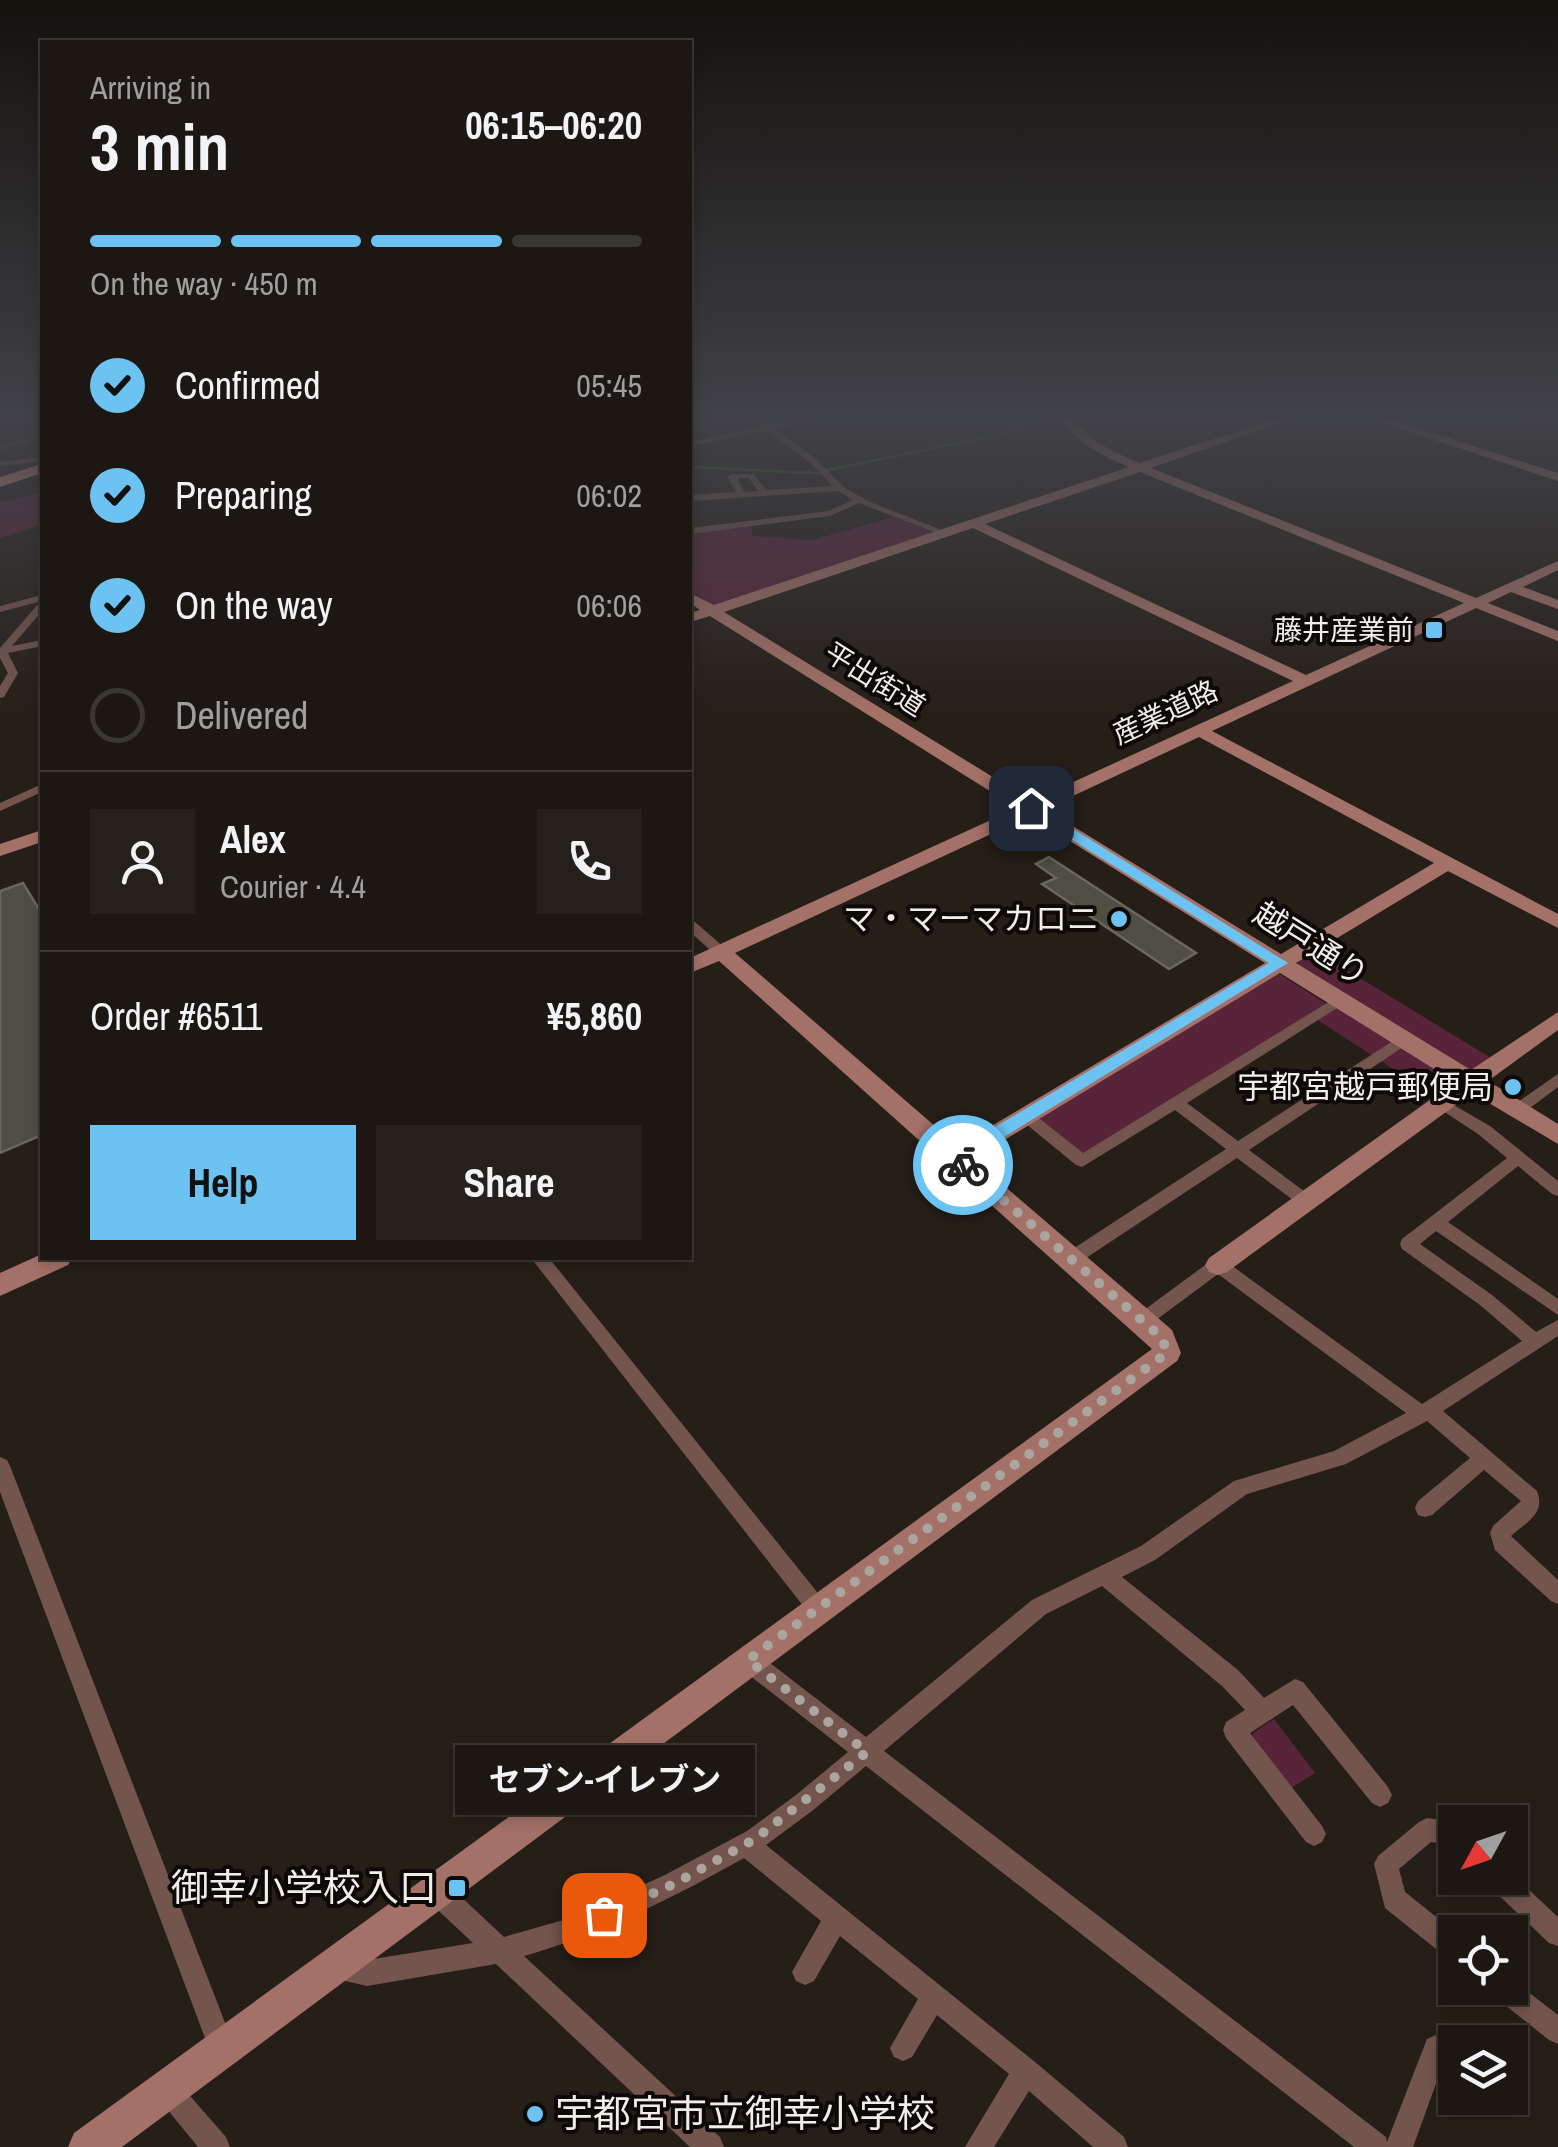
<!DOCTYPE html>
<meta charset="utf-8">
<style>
body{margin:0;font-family:"Archivo Narrow","Noto Sans JP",sans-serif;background:#25201b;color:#f1f3f6;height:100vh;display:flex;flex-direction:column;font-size:38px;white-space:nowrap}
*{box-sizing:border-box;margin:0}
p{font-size:32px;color:#a09f9f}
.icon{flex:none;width:55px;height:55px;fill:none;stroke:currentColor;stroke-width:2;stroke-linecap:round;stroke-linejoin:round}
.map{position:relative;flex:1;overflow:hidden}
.details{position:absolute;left:40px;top:40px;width:652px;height:1220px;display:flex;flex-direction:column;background:#1c1712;border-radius:0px;box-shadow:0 5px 15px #0003,0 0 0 2px #3a3632}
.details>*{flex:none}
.needle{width:65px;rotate:230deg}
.fabs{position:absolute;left:1438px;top:1805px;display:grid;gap:20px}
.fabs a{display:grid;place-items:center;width:90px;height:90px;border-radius:0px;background:#1c1712;box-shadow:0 5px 15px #0003,0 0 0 2px #3a3632;font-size:50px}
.pin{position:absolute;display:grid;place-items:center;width:85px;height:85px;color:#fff;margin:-42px;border-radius:20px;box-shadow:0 5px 15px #0006}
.courier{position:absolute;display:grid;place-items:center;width:100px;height:100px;margin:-50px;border:8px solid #6cc3f2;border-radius:50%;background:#fff;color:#222;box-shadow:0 2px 12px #0007}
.bubble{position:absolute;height:70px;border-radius:0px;background:#1c1712;box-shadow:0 5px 15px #0003,0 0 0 2px #3a3632;font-size:32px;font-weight:700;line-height:70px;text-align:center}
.headline em{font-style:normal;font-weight:700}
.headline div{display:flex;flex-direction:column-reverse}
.headline{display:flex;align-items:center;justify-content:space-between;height:170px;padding:0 50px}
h1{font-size:65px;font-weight:700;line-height:75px}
.bar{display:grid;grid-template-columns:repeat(4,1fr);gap:15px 10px;align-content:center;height:120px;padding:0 50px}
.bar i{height:12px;border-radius:8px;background:#3a3632}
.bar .active{background:#6cc3f2}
.bar p{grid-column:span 4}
.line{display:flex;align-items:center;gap:25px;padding:0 50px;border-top:2px solid #3a3632}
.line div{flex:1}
.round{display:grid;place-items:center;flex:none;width:105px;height:105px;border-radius:0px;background:#25201b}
ol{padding:0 50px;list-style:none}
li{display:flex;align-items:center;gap:30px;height:110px}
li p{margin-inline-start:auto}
li .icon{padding:10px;border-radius:50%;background:#6cc3f2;color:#111;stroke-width:4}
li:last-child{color:#a09f9f}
li i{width:55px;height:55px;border:5px solid #3a3632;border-radius:50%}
.cta{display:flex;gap:20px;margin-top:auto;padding:20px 50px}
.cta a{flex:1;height:115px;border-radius:0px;background:#6cc3f2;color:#111;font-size:40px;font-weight:700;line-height:115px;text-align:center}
.cta a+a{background:#25201b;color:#f1f3f6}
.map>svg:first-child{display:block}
.green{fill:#582439}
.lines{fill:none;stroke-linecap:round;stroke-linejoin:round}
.stream{stroke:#3b5c1e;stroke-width:2.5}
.building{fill:#504e44;stroke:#6a685d;stroke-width:2.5}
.street{fill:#74554e;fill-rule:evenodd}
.secondary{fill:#a47168;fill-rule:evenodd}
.highway{fill:#ea9c8d;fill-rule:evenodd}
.route{fill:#6cc3f2}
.done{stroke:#aba5a0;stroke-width:10;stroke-dasharray:0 18}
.poi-dot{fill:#6cc3f2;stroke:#0c0907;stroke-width:4}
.labels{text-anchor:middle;stroke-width:8;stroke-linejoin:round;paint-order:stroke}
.far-poi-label{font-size:28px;fill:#f2ede9;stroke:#0c0907;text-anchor:end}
.far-street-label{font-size:28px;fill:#f2ede9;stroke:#0c0907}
.poi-label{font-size:32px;fill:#f2ede9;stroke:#0c0907;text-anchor:end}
.street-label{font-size:32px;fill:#f2ede9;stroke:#0c0907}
.near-poi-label{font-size:38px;fill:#f2ede9;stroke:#0c0907;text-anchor:end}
</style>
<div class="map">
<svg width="1558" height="2147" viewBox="0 0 1558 2147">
<rect width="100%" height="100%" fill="#261f18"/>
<g class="green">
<polygon points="42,492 42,524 0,538 0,502"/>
<polygon points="894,517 936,533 716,607 690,591 690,531 750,525 753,536 812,540"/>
<polygon points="1314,950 1491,1058 1473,1071 1299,969 1298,960"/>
<polygon points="1273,974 1281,975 1327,1004 1083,1159 1034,1118"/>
<polygon points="1337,1007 1456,1082 1441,1100 1316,1019"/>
<polygon points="1274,1719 1315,1773 1288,1790 1252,1741 1253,1733"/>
</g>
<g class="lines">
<g class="stream">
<polyline points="0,448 42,436"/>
<polyline points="690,467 814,473 1001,434 1028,424 1031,417"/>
</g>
</g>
<g class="building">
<polygon points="1049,857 1196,953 1169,969 1042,884 1056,878 1036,864"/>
<polygon points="23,883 42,914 42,1135 0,1153 0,891"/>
</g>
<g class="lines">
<g class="street">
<path d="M750 417H757L769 425 810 417H821L774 429 815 458 845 488 868 501 949 533 942 535 859 503 830 516 690 534V528L828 511 853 500 838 491 690 501V495L736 492 727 476 731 474H754L766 490 833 486 809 462 766 430 690 446V442L761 427ZM737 478H749L758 491 744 492Z"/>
<polygon points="42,457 42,461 0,466 0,462"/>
<polygon points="42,595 42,601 0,612 0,606"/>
<polygon points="42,602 42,611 12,646 42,640 42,646 8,653 18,673 4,697 0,698 0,686 8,673 0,658 0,648 39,603"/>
<polygon points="42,784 42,792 0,811 0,803"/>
<polygon points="690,921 695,922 726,949 728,952 726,955 716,955 690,932"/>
<polygon points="1340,995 1347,1000 1345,1003 1187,1103 1238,1141 1399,1037 1409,1037 1411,1040 1409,1043 1249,1150 1313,1198 1315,1202 1313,1206 1301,1206 1237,1158 1077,1264 1071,1266 1065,1264 1062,1259 1065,1254 1226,1149 1175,1110 1082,1167 1076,1165 1020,1119 1017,1115 1020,1111 1030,1111 1083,1153"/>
<polygon points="1558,1074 1558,1087 1522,1114 1512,1114 1509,1110 1512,1106"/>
<path d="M1445 1100 1490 1126 1558 1181V1196L1552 1194 1518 1166 1448 1222 1558 1299V1315L1436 1231 1420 1244 1492 1295 1536 1332 1558 1320V1336L1443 1411 1537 1491C1546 1514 1526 1522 1511 1536L1558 1580V1604L1551 1601 1495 1550 1490 1533 1493 1526 1521 1501 1484 1470 1432 1515 1425 1517 1418 1515 1415 1508 1418 1501 1470 1458 1427 1421 1346 1464 1247 1494 1155 1560 1122 1577 1238 1670 1264 1698 1295 1679 1303 1682 1388 1787 1392 1795 1388 1803 1380 1807 1372 1803 1293 1705 1250 1733 1322 1826 1326 1834 1322 1842 1314 1846 1306 1842 1226 1738 1223 1730 1226 1722 1245 1710 1222 1686 1102 1586 1046 1614 884 1751 1386 2137 1387 2142 1427 2039 1436 2035 1445 2039 1449 2048 1413 2147H1354L866 1766 812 1811 766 1845 1035 2062 1124 2137 1128 2147H1093L1029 2091 994 2147H965L1009 2074 937 2015 912 2057 903 2061 894 2057 890 2048 918 1999 840 1936 814 1981 805 1985 796 1981 792 1972 821 1921 744 1858C674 1897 602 1934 524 1956L720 2137 724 2147H690L496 1964 367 1986 332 1978 328 1969 332 1960 341 1956 367 1960 473 1943 426 1899 423 1890 426 1881 435 1878 444 1881 504 1937 567 1919 665 1875 747 1831 796 1795 848 1752 740 1668 737 1660 740 1652 748 1649 756 1652 866 1737 1032 1600 1141 1546 1234 1481 1334 1451 1406 1413 1218 1274 1148 1326 1142 1328 1136 1326 1133 1321 1136 1316 1212 1260 1218 1258 1224 1260 1422 1404 1522 1341 1480 1305 1402 1249 1400 1244 1402 1239 1507 1158 1478 1134 1440 1109 1437 1105 1440 1101Z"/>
<polygon points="531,1258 549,1258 825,1602 829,1609 825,1616 818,1619 811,1616"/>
<polygon points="0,1457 7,1460 10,1466 234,2046 230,2055 221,2059 212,2055 208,2046 0,1492"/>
<polygon points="1427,1818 1456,1822 1455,1846 1431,1842 1399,1869 1405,1892 1455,1932 1455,1960 1446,1957 1385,1908 1374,1864 1378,1856 1419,1822"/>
<polygon points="1510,1872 1558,1917 1558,1946 1549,1943 1490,1887 1487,1878 1510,1878"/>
<polygon points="1510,1978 1558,2015 1558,2044 1549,2040 1495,1997 1492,1988 1510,1988"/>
<polygon points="167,2076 176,2080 226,2137 230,2147 198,2147 158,2098 154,2089 158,2080"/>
</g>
<g class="secondary">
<path d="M1060 417H1071C1090 441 1112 452 1140 463L1281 417H1296L1151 468 1476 598 1558 561V570L1523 587 1558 600V609L1511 592 1488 603 1558 631V641L1476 608 1212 731 1558 914V928L1448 871 1296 963 1471 1070 1558 1012V1030L1488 1081 1558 1124V1144L1472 1093 1227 1272 1218 1275 1209 1272 1205 1265 1209 1258 1455 1082 1280 973 973 1159 1172 1330 1181 1353 1177 1361 122 2147H68L74 2133 1152 1349 719 961 690 973V958L1017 808 710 616 690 622V613L700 610 690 603V593L714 605 1129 467C1100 455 1077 443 1060 417ZM1140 472 1464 603 1306 675 985 524ZM973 528 1293 681 1032 801 724 612ZM1199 737 1434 863 1281 954 1045 809ZM1030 816 1265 963 958 1146 735 953Z"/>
<polygon points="1366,417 1382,417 1558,473 1558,481"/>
<polygon points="42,830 42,842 0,856 0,844"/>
<polygon points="42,1254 42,1258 72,1258 68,1265 0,1296 0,1273"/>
</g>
<polygon class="highway" points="42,464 42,473 0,487 0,477"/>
</g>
<linearGradient id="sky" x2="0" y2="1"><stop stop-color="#15110d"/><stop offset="0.58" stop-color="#414248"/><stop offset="1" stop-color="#414248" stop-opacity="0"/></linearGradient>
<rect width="1558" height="717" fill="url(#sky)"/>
<polygon class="route" points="1026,805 1035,805 1288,963 968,1159 972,1165 963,1171 950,1163 950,1154 1269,963 1026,811"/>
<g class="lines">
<polyline class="done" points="604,1915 674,1884 755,1839 867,1752 748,1660 1167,1353 1162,1338 963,1165"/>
</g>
<g class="poi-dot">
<rect x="1424" y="620" width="20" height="20" rx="5"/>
<circle cx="1119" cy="919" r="10"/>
<circle cx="1513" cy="1087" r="10"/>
<rect x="447" y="1878" width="20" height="20" rx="5"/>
<circle cx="535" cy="2114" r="10"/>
</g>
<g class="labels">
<g class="far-poi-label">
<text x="1414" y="640">藤井産業前</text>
</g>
<g class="far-street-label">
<text transform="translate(875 679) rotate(32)" y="10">平出街道</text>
<text transform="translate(1165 712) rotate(-25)" y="10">産業道路</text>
</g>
<g class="poi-label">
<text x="1099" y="930">マ・マーマカロニ</text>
<text x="1493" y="1098">宇都宮越戸郵便局</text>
</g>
<g class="street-label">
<text transform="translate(1311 944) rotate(32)" y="11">越戸通り</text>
</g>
<g class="near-poi-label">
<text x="437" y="1901">御幸小学校入口</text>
<text x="555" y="2127" text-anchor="start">宇都宮市立御幸小学校</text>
</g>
</g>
</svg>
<div class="fabs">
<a><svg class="needle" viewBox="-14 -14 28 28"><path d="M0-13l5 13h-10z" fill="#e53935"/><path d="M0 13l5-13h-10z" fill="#a09f9f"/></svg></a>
<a><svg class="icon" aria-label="locate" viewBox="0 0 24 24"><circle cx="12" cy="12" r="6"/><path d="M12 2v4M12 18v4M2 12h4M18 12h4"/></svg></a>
<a><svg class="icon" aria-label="layers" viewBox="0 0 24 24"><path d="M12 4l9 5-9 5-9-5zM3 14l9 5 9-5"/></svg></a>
</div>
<div class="pin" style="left:604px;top:1915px;background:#ea580c"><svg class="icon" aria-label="bag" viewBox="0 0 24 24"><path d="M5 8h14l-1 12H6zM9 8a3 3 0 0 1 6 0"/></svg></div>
<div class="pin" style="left:1031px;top:808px;background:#1f2937"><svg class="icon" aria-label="home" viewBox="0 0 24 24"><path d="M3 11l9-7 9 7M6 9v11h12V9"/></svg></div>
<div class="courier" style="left:963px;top:1165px"><svg class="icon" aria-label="bike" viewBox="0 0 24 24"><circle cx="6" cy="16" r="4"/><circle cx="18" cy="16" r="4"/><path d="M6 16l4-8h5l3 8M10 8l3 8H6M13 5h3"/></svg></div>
<div class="bubble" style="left:455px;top:1745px;width:300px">セブン-イレブン</div>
<section class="details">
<div class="headline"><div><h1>3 min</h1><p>Arriving in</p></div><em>06:15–06:20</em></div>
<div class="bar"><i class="active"></i><i class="active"></i><i class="active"></i><i></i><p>On the way · 450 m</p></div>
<ol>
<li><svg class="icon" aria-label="check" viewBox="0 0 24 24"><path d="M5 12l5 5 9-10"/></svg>Confirmed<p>05:45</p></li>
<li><svg class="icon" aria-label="check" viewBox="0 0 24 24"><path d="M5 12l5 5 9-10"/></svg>Preparing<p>06:02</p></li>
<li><svg class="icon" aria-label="check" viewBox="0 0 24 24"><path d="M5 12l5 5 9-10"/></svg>On the way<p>06:06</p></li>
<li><i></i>Delivered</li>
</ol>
<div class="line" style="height:180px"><a class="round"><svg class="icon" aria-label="person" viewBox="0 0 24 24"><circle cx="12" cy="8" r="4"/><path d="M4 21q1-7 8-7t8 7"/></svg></a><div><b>Alex</b><p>Courier · 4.4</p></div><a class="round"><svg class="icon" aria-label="phone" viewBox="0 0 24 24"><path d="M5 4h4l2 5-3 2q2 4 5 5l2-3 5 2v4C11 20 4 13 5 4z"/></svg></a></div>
<div class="line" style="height:130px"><div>Order #6511</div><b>¥5,860</b></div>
<div class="cta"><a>Help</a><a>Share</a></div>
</section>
</div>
